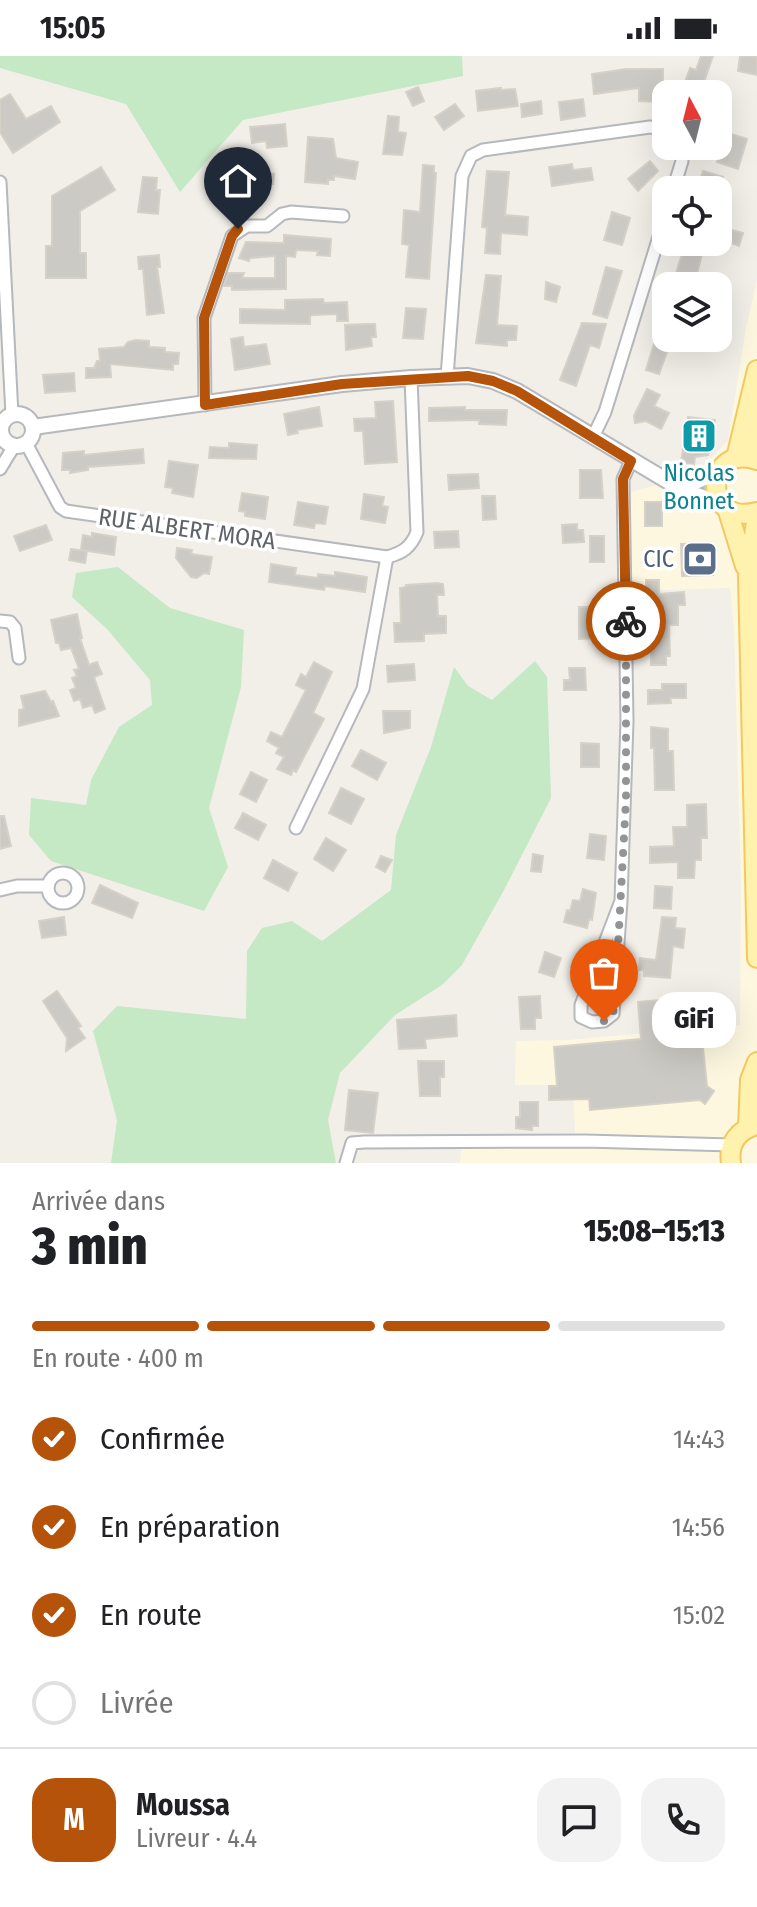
<!DOCTYPE html>
<html lang="fr">
<meta charset="utf-8">
<style>
body{margin:0;font-family:"Fira Sans Condensed",sans-serif;background:#f2f2f2;color:#202124;height:100vh;display:flex;flex-direction:column;font-size:30px;white-space:nowrap}
*{box-sizing:border-box;margin:0}
p{font-size:26px;color:#757577}
.icon{flex:none;width:44px;height:44px;fill:none;stroke:currentColor;stroke-width:2;stroke-linecap:round;stroke-linejoin:round}
.map{position:relative;height:1107px;overflow:hidden}
.drawer{display:flex;flex-direction:column;background:#fff;flex:1}
.drawer>*{flex:none}
.needle{width:52px;rotate:353deg}
.controls{position:absolute;left:652px;top:24px;display:grid;gap:16px}
.controls a{display:grid;place-items:center;width:80px;height:80px;border-radius:16px;background:#fff;box-shadow:0 8px 32px #0002;font-size:40px}
.pin{position:absolute;display:grid;place-items:center;width:68px;height:68px;color:#fff;margin:-82px -34px;border-radius:50% 50% 50% 0;rotate:-45deg;box-shadow:0 0 8px #0007}
.pin .icon{rotate:45deg}
.courier{position:absolute;display:grid;place-items:center;width:80px;height:80px;margin:-40px;border:6px solid #b45309;border-radius:50%;background:#fff;color:#222;box-shadow:0 2px 10px #0007}
.bubble{position:absolute;height:56px;border-radius:24px;background:#fff;box-shadow:0 8px 32px #0002;font-size:26px;font-weight:800;line-height:56px;text-align:center}
.headline em{font-style:normal;font-weight:800}
.headline div{display:flex;flex-direction:column-reverse}
.headline{display:flex;align-items:center;justify-content:space-between;height:136px;padding:0 32px}
h1{font-size:52px;font-weight:800;line-height:60px}
.bar{display:grid;grid-template-columns:repeat(4,1fr);gap:12px 8px;align-content:center;height:96px;padding:0 32px}
.bar i{height:10px;border-radius:6px;background:#e0e0e0}
.bar .selected{background:#b45309}
.bar p{grid-column:span 4}
.line{display:flex;align-items:center;gap:20px;padding:0 32px;border-top:2px solid #e0e0e0}
.line div{flex:1}
.round{display:grid;place-items:center;flex:none;width:84px;height:84px;border-radius:24px;background:#f2f2f2}
ol{padding:0 32px;list-style:none}
li{display:flex;align-items:center;gap:24px;height:88px}
li p{margin-inline-start:auto}
li .icon{padding:8px;border-radius:50%;background:#b45309;color:#fff;stroke-width:4}
li:last-child{color:#757577}
li i{width:44px;height:44px;border:4px solid #e0e0e0;border-radius:50%}
.status{display:flex;justify-content:space-between;align-items:center;height:56px;padding:0 40px;background:#fff;direction:ltr}
.status svg{height:22px;fill:currentColor}
.map>svg:first-child{display:block}
.commercial{fill:#fef7e0}
.green{fill:#c5e8c5}
.building{fill:#cccac5;stroke:#d6d1c6;stroke-width:2}
.lines{fill:none;stroke-linecap:round;stroke-linejoin:round}
.minor-casing{stroke:#b5b8bc;stroke-width:15}
.tertiary-casing{stroke:#b5b8bc;stroke-width:18}
.primary-casing{stroke:#f2c960;stroke-width:22}
.minor{stroke:#fff;stroke-width:11}
.tertiary{stroke:#fff;stroke-width:14}
.primary{stroke:#fff2af;stroke-width:18}
.done{stroke:#929495;stroke-width:8;stroke-dasharray:0 14.4}
.route{stroke:#b45309;stroke-width:10}
.labels{text-anchor:middle;stroke-width:7;stroke-linejoin:round;paint-order:stroke}
.culture-label{font-size:24px;fill:#0d838f;stroke:#fff}
.street-label{font-size:24px;fill:#5f6368;stroke:#fff}
.service-label{font-size:24px;fill:#4e5e75;stroke:#fff;text-anchor:end}
</style>
<div class="status"><b>15:05</b><svg viewBox="0 0 49 12"><path d="M0 12V9h3v3zM5 12V6h3v6zM10 12V3h3v9zM15 12V0h3v12zM26 1h20v11H26zM47 4h2v5h-2z"/></svg></div>
<div class="map">
<svg width="757" height="1107" viewBox="0 0 757 1107">
<rect width="100%" height="100%" fill="#f1efe8"/>
<polygon class="commercial" points="757,224 757,1107 460,1107 463,1079 575,1077 573,1029 515,1029 516,985 568,984 740,969 741,831 734,571 730,532 631,535 631,436 685,421 704,410 728,384 746,272"/>
<g class="green">
<polygon points="0,0 462,0 463,20 243,64 180,136 126,48 0,12"/>
<polygon points="118,511 170,552 244,574 241,631 209,752 228,811 204,855 51,805 29,779 31,742 86,749 91,724 119,671 152,649 150,624 107,573 72,541 76,517"/>
<polygon points="535,605 547,621 551,742 504,834 462,909 442,929 395,959 340,1017 328,1064 336,1107 111,1107 117,1064 93,975 117,950 246,963 247,895 262,872 292,865 322,885 391,834 396,779 431,691 454,611 468,630 492,644"/>
</g>
<g class="building">
<polygon points="701,0 713,0 704,26 708,27 705,38 681,38 690,12 696,14"/>
<polygon points="740,0 757,1 757,19 738,15"/>
<polygon points="626,13 663,13 663,30 657,31 657,46 639,45 639,32 594,38 592,18"/>
<polygon points="418,31 424,45 413,50 406,36"/>
<polygon points="501,32 501,34 515,33 518,50 478,55 476,35"/>
<polygon points="10,38 26,63 51,50 60,66 13,97 0,76 0,44"/>
<polygon points="583,43 585,60 561,64 559,46"/>
<polygon points="541,45 542,58 522,61 521,48"/>
<polygon points="455,48 464,60 444,74 435,61"/>
<polygon points="388,60 399,61 398,76 406,77 402,99 383,98"/>
<polygon points="285,68 287,90 267,92 266,85 252,87 250,71"/>
<polygon points="728,77 747,83 738,113 717,106 722,83 726,85"/>
<polygon points="308,81 333,83 336,102 358,106 355,123 334,120 334,124 328,124 328,128 305,126"/>
<polygon points="650,105 658,115 638,135 628,123"/>
<polygon points="572,108 573,114 591,112 593,124 552,130 549,111"/>
<polygon points="423,109 434,110 434,117 436,117 429,223 406,221 409,189 402,188 404,154 420,156"/>
<polygon points="101,111 115,134 80,155 80,197 86,197 86,222 46,222 46,190 52,190 52,140"/>
<polygon points="237,114 274,118 273,128 265,127 264,134 243,132 243,125 236,124"/>
<polygon points="487,115 509,116 505,159 528,161 527,179 501,177 500,198 485,197 487,172 482,171"/>
<polygon points="703,115 723,121 718,134 697,134"/>
<polygon points="143,121 157,122 156,134 160,134 158,158 138,156"/>
<polygon points="612,156 630,162 622,189 604,184"/>
<polygon points="732,174 743,177 739,190 728,186"/>
<polygon points="284,179 331,183 330,200 317,199 318,195 296,194 295,201 286,200 286,233 232,234 232,230 224,230 228,217 244,217 242,222 275,222 275,200 250,202 249,205 239,202 246,186 284,187"/>
<polygon points="686,186 705,186 694,230 672,230"/>
<polygon points="159,199 160,211 157,211 164,257 147,259 143,213 139,213 138,201"/>
<polygon points="606,211 622,215 607,262 593,258"/>
<polygon points="486,219 501,220 497,269 517,270 516,284 507,284 507,290 476,287"/>
<polygon points="546,226 560,231 556,246 545,243"/>
<polygon points="323,243 324,247 347,246 348,265 337,265 337,258 313,259 310,260 310,268 240,267 240,253 285,254 285,244"/>
<polygon points="406,252 426,253 423,283 403,282"/>
<polygon points="663,258 666,259 666,282 672,282 659,318 646,314"/>
<polygon points="582,267 606,268 599,292 590,289 576,330 560,324"/>
<polygon points="367,268 375,268 376,281 371,281 372,290 346,294 345,269"/>
<polygon points="243,281 244,291 266,288 270,308 235,314 231,283"/>
<polygon points="136,284 149,285 149,291 165,292 165,296 179,297 178,308 173,308 173,314 110,308 111,321 86,322 86,312 94,312 97,305 100,305 99,293 124,291 128,286"/>
<polygon points="74,317 75,335 45,337 43,319"/>
<polygon points="647,333 660,339 654,350 669,357 661,373 646,365 635,367 634,360"/>
<polygon points="393,345 397,406 365,408 363,375 355,375 354,363 376,362 375,346"/>
<polygon points="319,351 322,370 297,374 298,377 288,379 284,358"/>
<polygon points="465,351 465,354 507,354 506,369 479,368 479,364 429,365 429,352"/>
<polygon points="688,361 715,364 708,399 695,401 694,409 681,406"/>
<polygon points="229,387 257,389 256,403 209,402 210,391 229,392"/>
<polygon points="143,393 144,407 88,411 88,414 70,417 70,414 62,414 63,397 84,395 84,399"/>
<polygon points="169,405 198,409 193,441 172,437 173,432 165,431"/>
<polygon points="580,414 601,414 603,442 580,442"/>
<polygon points="478,418 479,432 449,434 448,419"/>
<polygon points="242,437 268,441 265,463 245,460 245,456 239,455"/>
<polygon points="364,438 384,441 382,450 388,451 385,467 361,463"/>
<polygon points="482,440 495,440 496,463 483,464"/>
<polygon points="298,446 328,451 325,468 315,467 314,472 294,469"/>
<rect x="645" y="446" width="17" height="24"/>
<polygon points="577,468 577,474 583,474 584,486 563,487 562,469"/>
<polygon points="46,469 52,484 20,495 14,480"/>
<polygon points="458,475 459,491 435,492 434,476"/>
<polygon points="92,477 116,481 114,499 81,494 83,479 92,481"/>
<rect x="590" y="480" width="14" height="26"/>
<polygon points="711,487 713,519 682,520 681,488"/>
<polygon points="177,492 192,494 191,498 212,501 209,518 204,517 197,522 191,521 176,502"/>
<polygon points="71,493 87,495 85,507 69,504"/>
<polygon points="271,508 296,512 295,519 318,522 318,518 335,520 335,516 367,521 365,536 325,530 324,534 269,526"/>
<polygon points="646,524 659,524 659,538 684,536 685,549 678,549 678,569 669,569 670,600 666,600 666,609 651,609 651,595 643,595 642,581 646,581"/>
<polygon points="437,527 443,528 444,539 437,539 438,560 446,560 446,577 424,578 424,585 395,586 394,567 401,567 400,532 406,531 406,529"/>
<polygon points="579,551 600,551 601,582 579,583"/>
<polygon points="77,558 82,582 80,582 89,609 97,606 102,618 94,621 105,653 95,657 92,649 83,652 80,643 74,645 70,634 76,632 72,622 77,620 74,614 79,613 71,592 61,594 59,587 56,587 51,564"/>
<polygon points="314,606 332,616 313,657 324,663 296,716 293,714 291,719 277,713 284,701 276,697 279,692 267,685 271,676 282,681 306,634 296,629 301,618 306,621"/>
<polygon points="414,608 415,624 388,626 387,610"/>
<polygon points="569,612 585,612 586,634 564,634 564,624 570,624"/>
<polygon points="662,628 686,628 686,642 670,642 671,647 648,648 648,634 662,634"/>
<polygon points="45,635 51,646 53,645 59,660 19,670 19,654 24,653 21,640"/>
<polygon points="383,655 410,655 410,672 384,677"/>
<polygon points="651,671 668,673 668,695 673,695 674,734 655,734 654,692 651,692"/>
<polygon points="581,687 599,688 599,711 581,711"/>
<polygon points="361,694 386,707 377,724 352,710"/>
<polygon points="251,716 267,724 256,746 240,738"/>
<polygon points="341,732 364,743 351,768 329,757"/>
<polygon points="706,748 707,782 701,782 701,804 695,804 694,822 678,822 678,806 650,807 650,791 674,790 673,771 687,771 687,749"/>
<polygon points="243,757 266,769 258,784 235,772"/>
<polygon points="0,760 4,760 11,790 0,793"/>
<polygon points="590,778 606,780 604,804 587,802"/>
<polygon points="326,782 346,794 333,815 314,803"/>
<polygon points="533,798 543,800 541,816 531,815"/>
<polygon points="381,800 392,804 385,816 376,811"/>
<polygon points="273,804 297,817 288,835 264,822"/>
<polygon points="100,829 138,847 132,862 92,847"/>
<polygon points="655,830 672,831 671,853 654,852"/>
<polygon points="583,833 596,837 592,864 589,863 587,872 564,866 567,854 570,855 573,844 580,845"/>
<polygon points="64,861 66,879 42,882 39,865"/>
<polygon points="662,861 676,862 675,872 685,873 683,892 673,890 670,922 644,920 644,914 639,914 640,902 656,904"/>
<polygon points="545,896 561,902 554,921 539,916"/>
<polygon points="57,935 81,970 78,972 85,982 66,995 67,982 43,945"/>
<polygon points="540,940 541,962 535,962 535,973 521,973 519,941"/>
<polygon points="673,943 674,966 700,964 707,1030 714,1035 705,1048 700,1044 590,1054 589,1043 549,1044 549,1030 557,1030 554,991 641,983 638,946"/>
<polygon points="456,959 457,980 425,983 426,992 399,993 397,964"/>
<polygon points="418,1005 444,1005 444,1021 440,1021 440,1040 420,1040"/>
<polygon points="349,1034 378,1037 373,1077 345,1074"/>
<polygon points="520,1046 538,1046 538,1070 532,1070 532,1074 516,1072 516,1061 520,1061"/>
</g>
<g class="lines">
<defs>
<g id="minor">
<polyline points="0,126 12,359"/>
<polyline points="673,134 682,105 681,90"/>
<polyline points="447,321 462,120 471,100 483,94 650,71 666,73"/>
<polyline points="205,349 204,262 232,180 247,170 267,170 282,158 291,156 343,160"/>
<polyline points="593,381 605,356 666,158"/>
<path d="M26 387 60 451 66 455 387 501C403 497 411 491 417 476L411 322"/>
<polyline points="0,413 14,390"/>
<polyline points="0,565 10,566 15,572 19,602"/>
<polyline points="296,772 363,633 387,501"/>
<circle cx="63" cy="832" r="15"/>
<polyline points="0,834 17,830 48,830"/>
<polyline points="621,845 613,958 604,965 592,966 581,961 581,949 621,845 627,665 623,423 631,405"/>
<polyline points="346,1107 352,1087 364,1086 585,1085 732,1089"/>
</g>
<g id="tertiary">
<circle cx="17" cy="374" r="16"/>
<polyline points="33,371 342,328 411,322 468,320 493,325 517,335 684,435 721,447"/>
<polyline points="673,428 695,426 719,416"/>
</g>
<g id="primary">
<polyline points="755,349 757,394"/>
<polyline points="736,402 757,314"/>
<path d="M757 404C705 386 700 471 757 456"/>
<polyline points="728,455 745,510"/>
<polyline points="757,459 748,521 757,902"/>
<polyline points="748,1072 750,1024 757,1006"/>
<path d="M731 1107C728 1087 738 1074 757 1069"/>
</g>
</defs>
<use href="#minor" class="minor-casing"/>
<use href="#tertiary" class="tertiary-casing"/>
<use href="#primary" class="primary-casing"/>
<use href="#minor" class="minor"/>
<use href="#tertiary" class="tertiary"/>
<use href="#primary" class="primary"/>
</g>
<g class="lines">
<polyline class="done" points="604,965 613,958 615,946 626,744 626,565"/>
<polyline class="route" points="238,173 232,180 204,262 205,349 342,328 468,320 493,325 517,335 631,405 623,423 626,565"/>
</g>
<defs>
<symbol id="building-square" viewBox="-11 -11 22 22"><rect x="-9" y="-9" width="18" height="18" rx="4" fill="#0f9aa8" stroke="#fff"/><path d="M-4-6H4V6H1V3H-1V6H-4ZM-2.5-4.3h1.7v1.8h-1.7ZM.8-4.3h1.7v1.8H.8ZM-2.5-1h1.7V.8h-1.7ZM.8-1h1.7V.8H.8Z" fill="#fff"/></symbol>
<symbol id="bank-square" viewBox="-11 -11 22 22"><rect x="-9" y="-9" width="18" height="18" rx="4" fill="#5c6f8a" stroke="#fff"/><path d="M-6-4H6V4H-6ZM0-2.3a2.3 2.3 0 1 0 0 4.6a2.3 2.3 0 1 0 0-4.6Z" fill="#fff"/></symbol>
</defs>
<g fill-rule="evenodd">
<use href="#building-square" x="679" y="360" width="40" height="40"/>
<use href="#bank-square" x="680" y="483" width="40" height="40"/>
</g>
<g class="labels">
<g class="culture-label">
<text x="699" y="425">Nicolas<tspan x="699" dy="28">Bonnet</tspan></text>
</g>
<g class="street-label">
<text transform="translate(187 473) rotate(8)" y="8">RUE ALBERT MORA</text>
</g>
<g class="service-label">
<text x="674" y="511">CIC</text>
</g>
</g>
</svg>
<div class="controls">
<a><svg class="needle" viewBox="-14 -14 28 28"><path d="M0-13l5 13h-10z" fill="#e53935"/><path d="M0 13l5-13h-10z" fill="#757577"/></svg></a>
<a><svg class="icon" aria-label="locate" viewBox="0 0 24 24"><circle cx="12" cy="12" r="6"/><path d="M12 2v4M12 18v4M2 12h4M18 12h4"/></svg></a>
<a><svg class="icon" aria-label="layers" viewBox="0 0 24 24"><path d="M12 4l9 5-9 5-9-5zM3 14l9 5 9-5"/></svg></a>
</div>
<div class="pin" style="left:604px;top:965px;background:#ea580c"><svg class="icon" aria-label="bag" viewBox="0 0 24 24"><path d="M5 8h14l-1 12H6zM9 8a3 3 0 0 1 6 0"/></svg></div>
<div class="pin" style="left:238px;top:173px;background:#1f2937"><svg class="icon" aria-label="home" viewBox="0 0 24 24"><path d="M3 11l9-7 9 7M6 9v11h12V9"/></svg></div>
<div class="courier" style="left:626px;top:565px"><svg class="icon" aria-label="bike" viewBox="0 0 24 24"><circle cx="6" cy="16" r="4"/><circle cx="18" cy="16" r="4"/><path d="M6 16l4-8h5l3 8M10 8l3 8H6M13 5h3"/></svg></div>
<div class="bubble" style="left:652px;top:936px;width:84px">GiFi</div>
</div>
<section class="drawer">
<div class="headline"><div><h1>3 min</h1><p>Arrivée dans</p></div><em>15:08–15:13</em></div>
<div class="bar"><i class="selected"></i><i class="selected"></i><i class="selected"></i><i></i><p>En route · 400 m</p></div>
<ol>
<li><svg class="icon" aria-label="check" viewBox="0 0 24 24"><path d="M5 12l5 5 9-10"/></svg>Confirmée<p>14:43</p></li>
<li><svg class="icon" aria-label="check" viewBox="0 0 24 24"><path d="M5 12l5 5 9-10"/></svg>En préparation<p>14:56</p></li>
<li><svg class="icon" aria-label="check" viewBox="0 0 24 24"><path d="M5 12l5 5 9-10"/></svg>En route<p>15:02</p></li>
<li><i></i>Livrée</li>
</ol>
<div class="line" style="height:144px"><b class="round" style="background:#b45309;color:#fff">M</b><div><b>Moussa</b><p>Livreur · 4.4</p></div><a class="round"><svg class="icon" aria-label="chat" viewBox="0 0 24 24"><path d="M4 5h16v11H9l-5 4z"/></svg></a><a class="round"><svg class="icon" aria-label="phone" viewBox="0 0 24 24"><path d="M5 4h4l2 5-3 2q2 4 5 5l2-3 5 2v4C11 20 4 13 5 4z"/></svg></a></div>
</section>
